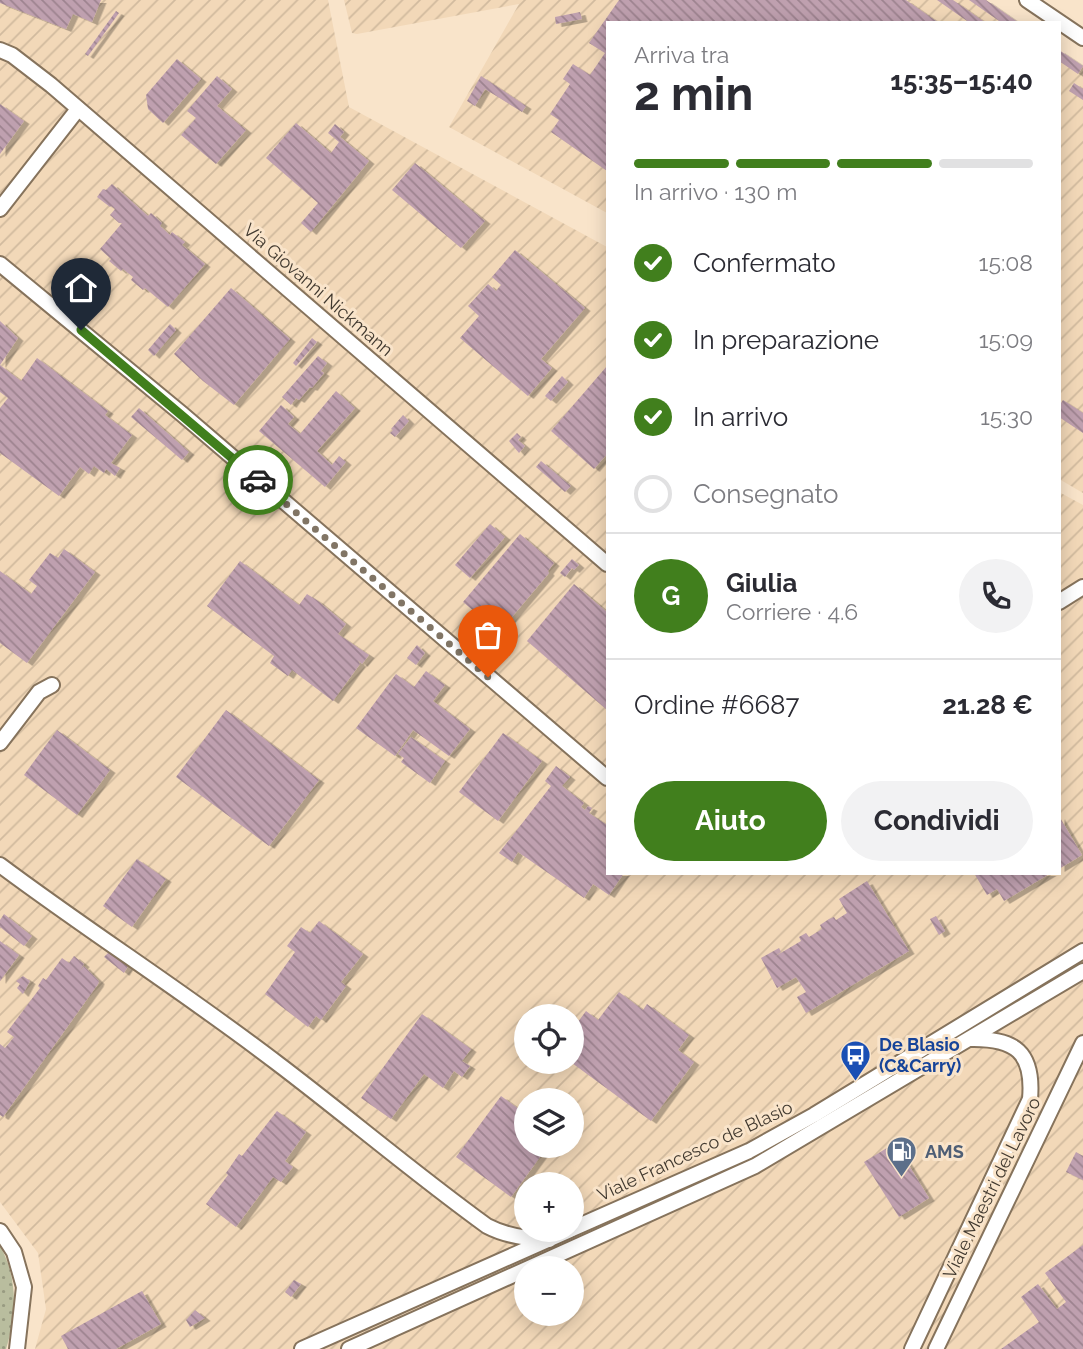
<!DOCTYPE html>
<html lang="it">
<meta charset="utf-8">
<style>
body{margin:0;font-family:Raleway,sans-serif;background:#f2f2f3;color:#2b2b33;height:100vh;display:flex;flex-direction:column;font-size:26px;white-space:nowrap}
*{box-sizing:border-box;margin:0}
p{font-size:23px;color:#7c7c81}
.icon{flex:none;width:38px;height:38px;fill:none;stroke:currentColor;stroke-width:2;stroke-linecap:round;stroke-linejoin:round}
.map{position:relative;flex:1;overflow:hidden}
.sheet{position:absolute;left:606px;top:21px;width:455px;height:854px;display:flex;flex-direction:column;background:#fff;border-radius:0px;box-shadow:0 4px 18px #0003}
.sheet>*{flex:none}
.buttons{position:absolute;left:514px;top:1004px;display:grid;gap:14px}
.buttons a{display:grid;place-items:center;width:70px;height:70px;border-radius:50%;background:#fff;box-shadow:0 4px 18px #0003;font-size:35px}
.pin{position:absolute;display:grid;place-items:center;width:60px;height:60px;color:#fff;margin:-72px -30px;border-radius:50% 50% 50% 0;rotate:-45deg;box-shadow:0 0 7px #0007}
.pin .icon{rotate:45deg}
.courier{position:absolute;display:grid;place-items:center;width:70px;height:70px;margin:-35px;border:5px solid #417f1d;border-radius:50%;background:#fff;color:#222;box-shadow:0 2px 9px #0007}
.summary em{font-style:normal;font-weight:700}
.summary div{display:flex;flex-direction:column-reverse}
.summary{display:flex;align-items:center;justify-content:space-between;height:119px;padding:0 28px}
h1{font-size:46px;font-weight:700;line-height:52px}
.bar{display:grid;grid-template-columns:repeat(4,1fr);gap:10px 7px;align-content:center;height:84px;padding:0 28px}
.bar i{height:9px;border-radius:5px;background:#e1e1e2}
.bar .active{background:#417f1d}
.bar p{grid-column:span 4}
.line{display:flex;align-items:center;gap:18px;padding:0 28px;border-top:2px solid #e1e1e2}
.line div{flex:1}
.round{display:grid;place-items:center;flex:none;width:74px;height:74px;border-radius:37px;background:#f2f2f3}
ol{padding:0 28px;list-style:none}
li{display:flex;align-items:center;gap:21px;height:77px}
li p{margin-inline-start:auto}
li .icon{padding:7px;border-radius:50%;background:#417f1d;color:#fff;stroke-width:4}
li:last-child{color:#7c7c81}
li i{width:38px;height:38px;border:4px solid #e1e1e2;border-radius:50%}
.button{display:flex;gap:14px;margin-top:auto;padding:14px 28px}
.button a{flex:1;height:80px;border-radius:42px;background:#417f1d;color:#fff;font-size:28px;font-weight:700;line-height:80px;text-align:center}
.button a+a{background:#f2f2f3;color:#2b2b33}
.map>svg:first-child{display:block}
.industrial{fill:url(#industrial-furrows);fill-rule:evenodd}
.grass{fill:url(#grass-dots)}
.building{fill:url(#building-back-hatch);filter:url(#shadow)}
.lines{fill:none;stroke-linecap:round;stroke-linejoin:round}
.minor-casing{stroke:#86735c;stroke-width:18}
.minor{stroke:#fff;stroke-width:14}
.done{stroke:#817565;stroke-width:7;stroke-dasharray:0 12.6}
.route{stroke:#417f1d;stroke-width:9}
.labels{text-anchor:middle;stroke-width:6;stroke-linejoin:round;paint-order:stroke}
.street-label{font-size:18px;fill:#41392f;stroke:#f9e4ca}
.transit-label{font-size:18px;font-weight:bold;fill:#164399;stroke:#f9e4ca;text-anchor:start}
.service-label{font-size:18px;font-weight:bold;fill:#4e5e75;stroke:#f9e4ca;text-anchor:start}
</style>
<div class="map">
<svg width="1083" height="1349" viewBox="0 0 1083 1349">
<defs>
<pattern id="industrial-furrows" width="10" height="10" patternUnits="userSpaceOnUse" patternTransform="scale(1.75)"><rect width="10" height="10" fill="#f2d8b8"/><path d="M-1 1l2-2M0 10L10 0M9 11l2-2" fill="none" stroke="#d1ba9e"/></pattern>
<pattern id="grass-dots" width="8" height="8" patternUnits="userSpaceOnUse" patternTransform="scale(1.75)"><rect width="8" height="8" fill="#b9bd9e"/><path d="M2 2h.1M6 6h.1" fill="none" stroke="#989b81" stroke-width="1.8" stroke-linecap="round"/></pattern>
<pattern id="building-back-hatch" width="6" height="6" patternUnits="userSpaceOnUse" patternTransform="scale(1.75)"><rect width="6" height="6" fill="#bfa0af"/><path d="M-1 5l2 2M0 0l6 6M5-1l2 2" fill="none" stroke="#9d838f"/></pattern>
<filter id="shadow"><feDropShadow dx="5.5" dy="3" stdDeviation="0" flood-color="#0004"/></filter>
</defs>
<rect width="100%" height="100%" fill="#f9e4ca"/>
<g class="industrial">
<path d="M0 0H328L349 107 607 247V873H1059V492L1083 505V1349H35L46 1309 38 1253 0 1202ZM527 1017H572V1062H527ZM527 1101H572V1146H527ZM527 1185H572V1230H527ZM527 1269H572V1314H527Z"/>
<polygon points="344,0 985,0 1019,23 607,23 607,213 449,127 519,4 357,34 352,33"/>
<polygon points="1059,50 1083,67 1083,493 1059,479"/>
</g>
<path class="grass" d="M0 1246C18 1278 17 1314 6 1349H0Z"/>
<g class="building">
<polygon points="0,0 101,0 92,22 73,14 66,29 0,3"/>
<polygon points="619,0 906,0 939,23 607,23 607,171 551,132 559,120 550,114 570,84 563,79 573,64 590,75 605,53 589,43"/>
<polygon points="937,0 953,0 986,23 970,23"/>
<polygon points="969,0 986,0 1019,23 1002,23"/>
<polygon points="116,11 119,13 88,56 85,54"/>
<polygon points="580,12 582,19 556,24 555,17"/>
<polygon points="1059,50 1083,66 1078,74 1059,61"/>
<polygon points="177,59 201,79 163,123 148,109 146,95"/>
<polygon points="217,76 232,89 217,106 246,130 216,164 181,135 196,118 187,111"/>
<polygon points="481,76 526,106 522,112 485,89 475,106 467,101"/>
<polygon points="1074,83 1083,89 1083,100 1069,91"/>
<polygon points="0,104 24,121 0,154"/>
<polygon points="296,123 331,153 339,142 328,133 335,124 344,132 340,137 369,161 311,232 301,223 318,203 266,158"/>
<polygon points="415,163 485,221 461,248 392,190"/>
<polygon points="112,184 148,216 151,213 162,223 160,226 170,235 172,232 185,242 182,245 205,264 168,307 145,288 143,290 131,280 133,277 123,269 121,271 109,261 111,259 100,249 122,223 119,223 110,215 115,209 111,206 110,207 97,197 103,189 106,190"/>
<polygon points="515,250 585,308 541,359 552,368 528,396 460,338 479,316 468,306 488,284 496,291 501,285 492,277"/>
<polygon points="231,288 290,339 234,405 203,381 174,354"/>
<polygon points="0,321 18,338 0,365"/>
<polygon points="170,324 176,330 154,356 148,350"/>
<polygon points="312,338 317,342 296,366 293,363"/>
<polygon points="318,356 327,363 321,371 324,373 312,388 310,387 299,400 296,398 291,405 282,397"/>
<polygon points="37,358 108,411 105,415 132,435 111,463 120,468 115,476 106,469 104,473 94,466 89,474 80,467 59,496 0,453 0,408 8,398 0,392 0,365 21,381"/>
<polygon points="607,366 607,454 594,469 551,431"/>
<polygon points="562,376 568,382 551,401 545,396"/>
<polygon points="336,391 355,408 317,451 332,465 339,456 346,462 325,487 259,431 281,405 294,417 288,424 300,434"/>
<polygon points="1063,400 1083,413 1083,433 1059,417 1059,406"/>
<polygon points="139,408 189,452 182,460 131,417"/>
<polygon points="403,415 409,421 395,437 390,433 393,430 391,429"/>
<polygon points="517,433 521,437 518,440 525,446 519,453 509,441"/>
<polygon points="541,461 571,486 565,492 536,467"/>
<polygon points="490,524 505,537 470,578 455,565"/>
<polygon points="520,534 554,563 548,571 549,573 506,624 502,619 494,628 463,602"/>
<polygon points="64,549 95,572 27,663 0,643 0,571 31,594 37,586 29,580 50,553 58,558"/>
<polygon points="572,559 579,565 574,570 572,568 565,577 560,573"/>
<polygon points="240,561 299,605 307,594 318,601 346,624 338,634 369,655 362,664 358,660 360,664 333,701 292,670 288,676 270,663 274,656 207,606"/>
<polygon points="574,584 607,612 607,710 527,641"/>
<polygon points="417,645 425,653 416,665 407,658"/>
<polygon points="426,671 445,685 433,701 470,729 449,756 413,730 395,756 356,728 396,674 414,687"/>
<polygon points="226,710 319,780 269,846 176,777"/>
<polygon points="57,730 110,770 77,815 24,775"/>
<polygon points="503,733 542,761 498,821 459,792"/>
<polygon points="411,737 445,761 430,783 401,762 404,758 398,754"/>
<polygon points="556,766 570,777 562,786 584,803 581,807 585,810 588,806 592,808 589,813 607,825 607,873 624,873 609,895 593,884 584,898 518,852 512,862 499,853 551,786 545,781"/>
<polygon points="1059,816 1082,855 1059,869"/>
<polygon points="137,859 166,879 132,927 103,906"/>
<polygon points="974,873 1051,873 1004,901 997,889 987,895"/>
<polygon points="867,881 909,951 806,1013 797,997 806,992 796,977 777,988 761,958 779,948 781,952 774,957 801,941 799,937 806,933 809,937 822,929 820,925 829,919 834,917 836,920 847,913 839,899"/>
<polygon points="4,914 32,936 24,946 0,927 0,920"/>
<polygon points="936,916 945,931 939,935 930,919"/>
<polygon points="319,921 363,954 341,982 346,986 321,1020 316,1016 308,1027 265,994 295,952 287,946 301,927 310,933"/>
<polygon points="0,941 19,955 0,981"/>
<polygon points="109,952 128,966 124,973 104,957"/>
<polygon points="74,956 84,964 80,971 84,966 99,981 98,984 3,1117 0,1115 0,1044 5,1048 14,1037 7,1032 40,988 38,986 43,978 46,980 62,958 69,963"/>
<polygon points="23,976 30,981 23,994 17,988 20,984 16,981"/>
<polygon points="619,992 643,1010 647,1004 689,1035 678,1050 694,1062 651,1121 572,1063 572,1055 580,1045 572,1039 572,1030 586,1011 598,1020"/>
<polygon points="422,1014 471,1049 462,1061 470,1066 462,1077 454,1071 443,1088 424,1074 391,1119 361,1098"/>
<polygon points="501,1096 527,1115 527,1146 548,1146 511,1197 456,1157"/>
<polygon points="277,1111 306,1132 285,1161 293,1167 281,1182 273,1177 236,1227 206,1204 228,1175 226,1173 239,1154 242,1156"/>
<polygon points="895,1143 929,1198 899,1217 864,1162"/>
<polygon points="1076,1152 1083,1156 1083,1180 1066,1172"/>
<polygon points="1083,1245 1083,1349 1001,1349 1039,1322 1021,1297 1038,1284 1057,1309 1066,1302 1045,1273"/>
<polygon points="294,1280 301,1284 291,1297 285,1292"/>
<polygon points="142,1291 161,1324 116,1349 68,1349 61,1336"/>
<polygon points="195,1310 205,1318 190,1327 186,1320"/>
</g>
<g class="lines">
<defs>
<g id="minor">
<polyline points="1027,0 1083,38"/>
<polyline points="0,50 12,55 51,85 607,564"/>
<polyline points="0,209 78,109"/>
<polyline points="0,264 182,414 607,778"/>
<polyline points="1059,602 1083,587"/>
<polyline points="0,743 39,692 52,685"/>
<path d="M0 865C91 933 187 994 277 1063 347 1116 415 1174 487 1226 506 1236 527 1239 549 1240"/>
<polyline points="572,1229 749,1151 814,1115 1083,951"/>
<polyline points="0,1231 14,1252 24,1287 17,1349"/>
<polyline points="302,1349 570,1230"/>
<polyline points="349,1349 755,1166 1083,971"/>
<path d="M912 1349 1030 1099C1034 1052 1015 1038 970 1039"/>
<polyline points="936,1349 1083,1043"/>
</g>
</defs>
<use href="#minor" class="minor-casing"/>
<use href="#minor" class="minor"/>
</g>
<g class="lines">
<polyline class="done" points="258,480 488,677"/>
<polyline class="route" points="81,330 258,480"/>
</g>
<defs>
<symbol id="bus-pin" viewBox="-11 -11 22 30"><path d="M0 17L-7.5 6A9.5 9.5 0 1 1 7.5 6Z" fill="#1a4fb4" stroke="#f9e4ca"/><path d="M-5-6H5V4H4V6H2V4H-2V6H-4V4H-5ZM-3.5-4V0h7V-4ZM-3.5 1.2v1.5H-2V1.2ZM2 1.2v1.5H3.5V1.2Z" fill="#fff"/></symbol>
<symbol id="fuel-pin" viewBox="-11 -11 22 30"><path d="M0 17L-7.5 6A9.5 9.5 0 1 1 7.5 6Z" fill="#5c6f8a" stroke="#f9e4ca"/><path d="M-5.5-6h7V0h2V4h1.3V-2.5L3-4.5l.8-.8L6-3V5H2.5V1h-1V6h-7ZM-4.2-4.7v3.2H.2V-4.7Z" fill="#fff"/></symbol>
</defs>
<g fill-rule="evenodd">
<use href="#bus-pin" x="838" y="1038" width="35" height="47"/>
<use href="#fuel-pin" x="884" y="1134" width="35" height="47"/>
</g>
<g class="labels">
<g class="street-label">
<text transform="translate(318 290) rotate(41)" y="6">Via Giovanni Nickmann</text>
<text transform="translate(695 1151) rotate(-25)" y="6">Viale Francesco de Blasio</text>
<text transform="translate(992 1188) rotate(-64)" y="6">Viale Maestri del Lavoro</text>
</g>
<g class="transit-label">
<text x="879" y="1051">De Blasio<tspan x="879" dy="21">(C&amp;Carry)</tspan></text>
</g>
<g class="service-label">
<text x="925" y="1158">AMS</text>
</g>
</g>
</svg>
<div class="buttons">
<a><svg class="icon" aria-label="locate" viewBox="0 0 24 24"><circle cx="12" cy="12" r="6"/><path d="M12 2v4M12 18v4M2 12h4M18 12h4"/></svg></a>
<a><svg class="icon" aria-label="layers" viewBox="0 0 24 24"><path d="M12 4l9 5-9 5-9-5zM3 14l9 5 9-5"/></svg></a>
<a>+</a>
<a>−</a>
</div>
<div class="pin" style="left:488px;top:677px;background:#ea580c"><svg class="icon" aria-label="bag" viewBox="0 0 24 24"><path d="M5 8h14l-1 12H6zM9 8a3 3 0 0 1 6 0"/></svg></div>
<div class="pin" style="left:81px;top:330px;background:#1f2937"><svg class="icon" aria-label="home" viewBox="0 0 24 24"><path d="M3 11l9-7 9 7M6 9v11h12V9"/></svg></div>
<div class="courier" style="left:258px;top:480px"><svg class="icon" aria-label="car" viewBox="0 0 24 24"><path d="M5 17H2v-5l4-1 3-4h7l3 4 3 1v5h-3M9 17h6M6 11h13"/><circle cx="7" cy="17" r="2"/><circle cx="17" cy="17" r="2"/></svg></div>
<section class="sheet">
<div class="summary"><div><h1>2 min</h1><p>Arriva tra</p></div><em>15:35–15:40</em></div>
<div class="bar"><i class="active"></i><i class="active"></i><i class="active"></i><i></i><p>In arrivo · 130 m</p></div>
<ol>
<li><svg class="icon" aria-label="check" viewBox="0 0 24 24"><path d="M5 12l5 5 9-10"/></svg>Confermato<p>15:08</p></li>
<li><svg class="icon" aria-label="check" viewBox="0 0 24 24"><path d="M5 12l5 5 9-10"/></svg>In preparazione<p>15:09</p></li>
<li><svg class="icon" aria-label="check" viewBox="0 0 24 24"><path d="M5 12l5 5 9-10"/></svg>In arrivo<p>15:30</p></li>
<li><i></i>Consegnato</li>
</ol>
<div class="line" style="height:126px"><b class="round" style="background:#417f1d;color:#fff">G</b><div><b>Giulia</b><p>Corriere · 4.6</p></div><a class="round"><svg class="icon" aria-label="phone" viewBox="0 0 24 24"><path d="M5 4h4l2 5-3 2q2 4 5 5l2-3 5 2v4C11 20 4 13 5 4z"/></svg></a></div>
<div class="line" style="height:91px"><div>Ordine #6687</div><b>21.28 €</b></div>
<div class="button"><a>Aiuto</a><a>Condividi</a></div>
</section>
</div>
